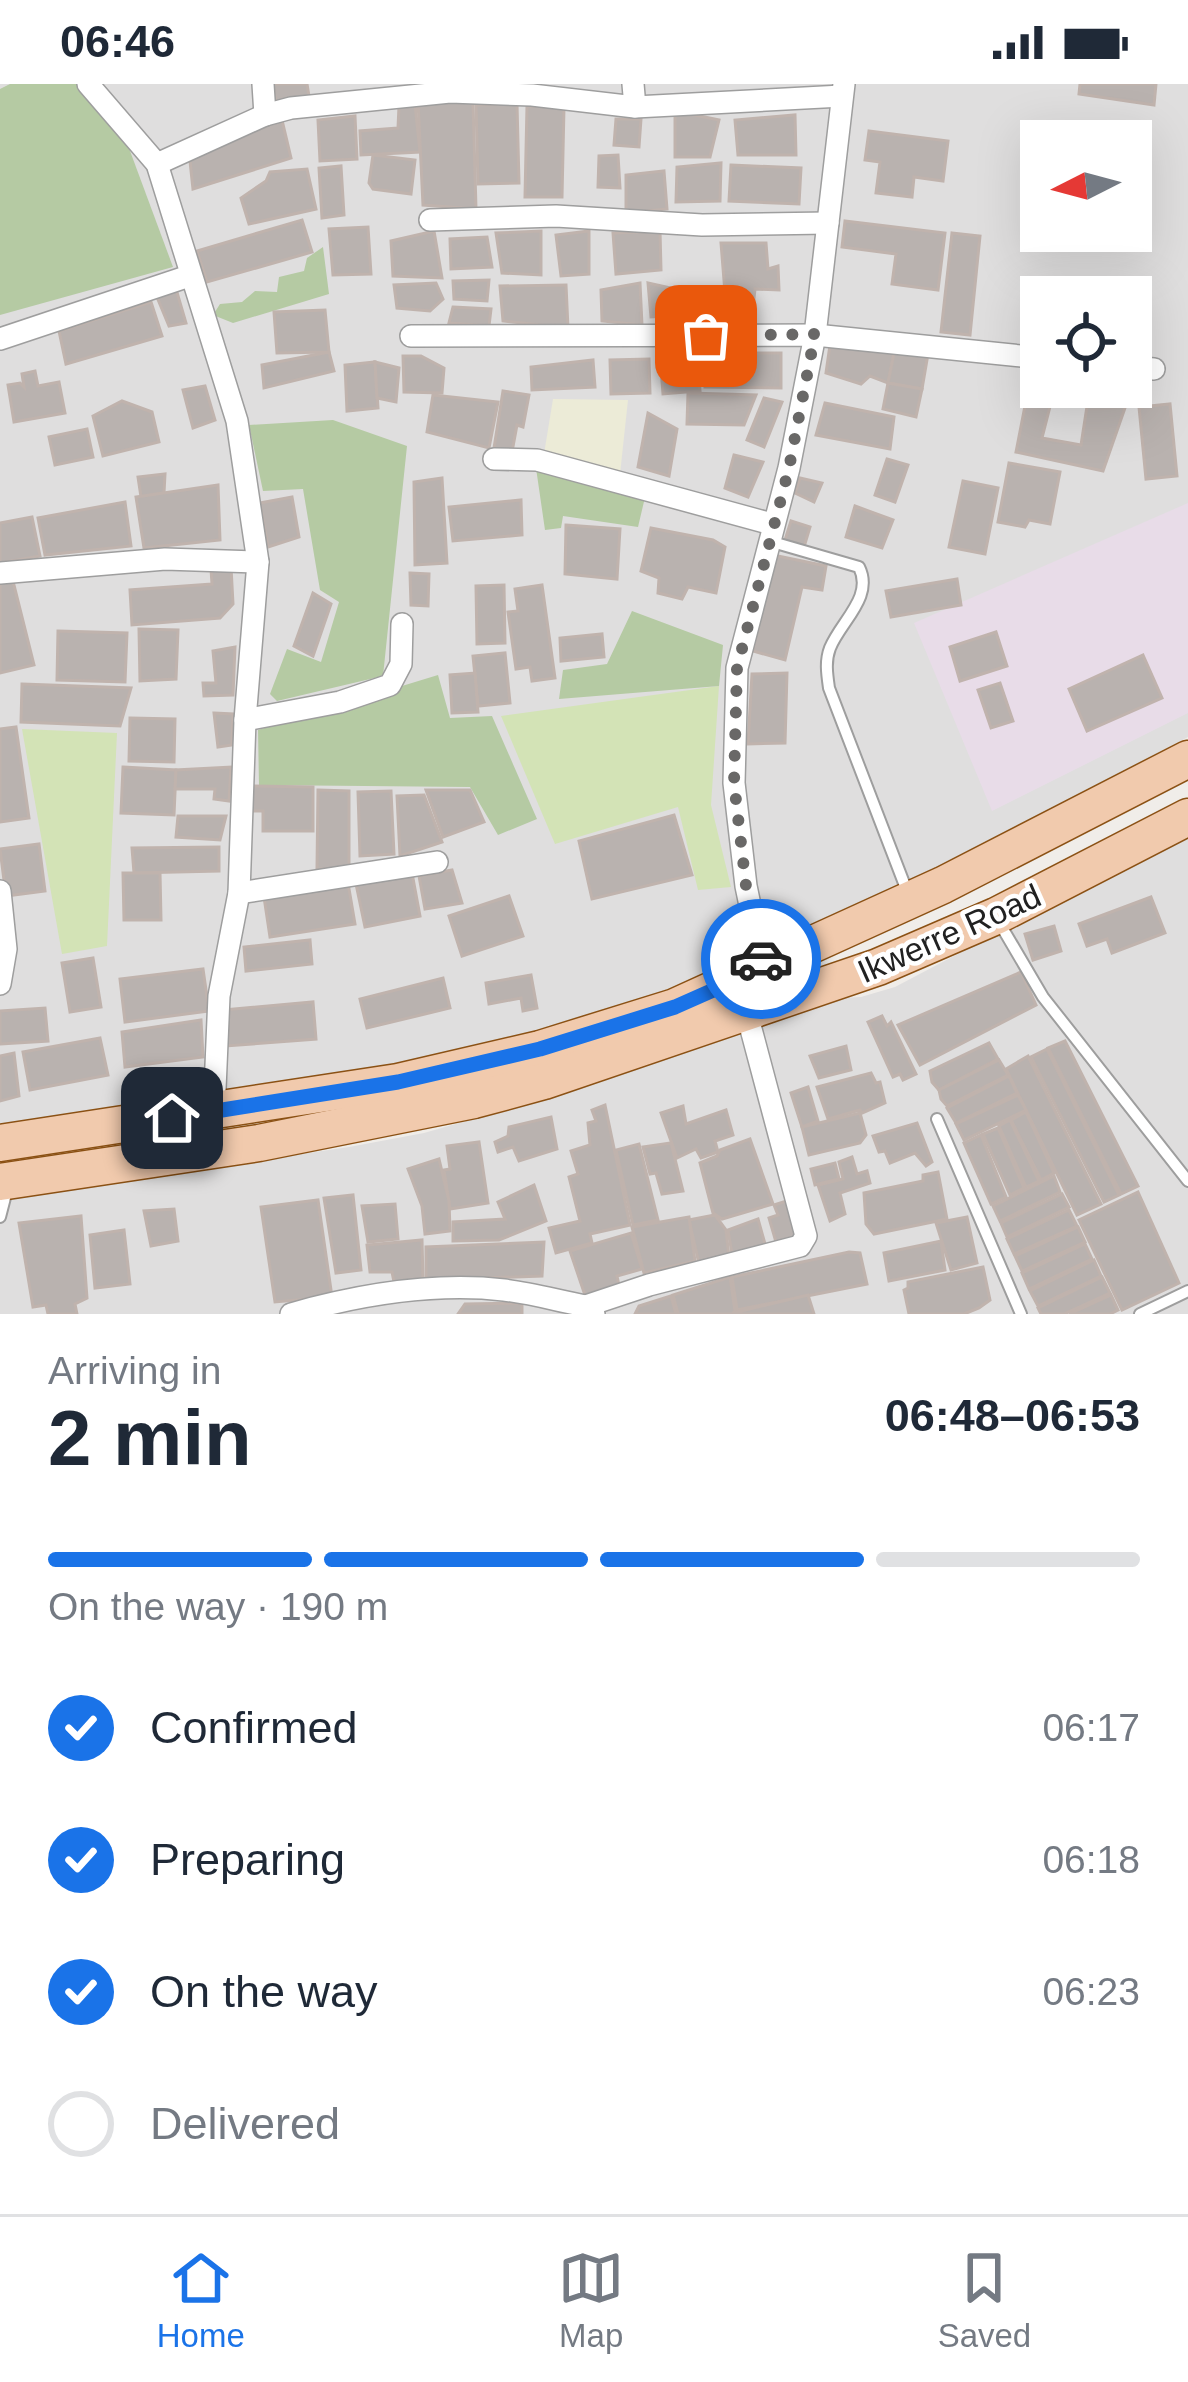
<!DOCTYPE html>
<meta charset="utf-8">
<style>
body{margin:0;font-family:Helvetica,sans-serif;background:#f2f2f3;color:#1f2937;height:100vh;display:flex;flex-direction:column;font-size:45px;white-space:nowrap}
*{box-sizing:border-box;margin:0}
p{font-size:39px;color:#747a83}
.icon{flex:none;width:66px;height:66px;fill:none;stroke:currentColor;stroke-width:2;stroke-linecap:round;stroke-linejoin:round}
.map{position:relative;height:1230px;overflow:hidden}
.drawer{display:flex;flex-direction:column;background:#fff;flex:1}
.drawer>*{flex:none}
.needle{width:78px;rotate:264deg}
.tools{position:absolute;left:1020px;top:36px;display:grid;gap:24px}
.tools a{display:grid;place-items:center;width:132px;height:132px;border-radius:0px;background:#fff;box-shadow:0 12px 48px #0002;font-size:60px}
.pin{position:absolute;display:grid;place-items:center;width:102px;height:102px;color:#fff;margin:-51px;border-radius:24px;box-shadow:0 6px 18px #0006}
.courier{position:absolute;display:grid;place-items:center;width:120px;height:120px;margin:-60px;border:9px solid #1a73e8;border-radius:50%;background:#fff;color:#222;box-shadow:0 3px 15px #0007}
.summary em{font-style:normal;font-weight:800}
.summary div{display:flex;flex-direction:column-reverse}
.summary{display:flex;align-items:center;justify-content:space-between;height:204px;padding:0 48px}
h1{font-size:78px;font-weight:800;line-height:90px}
.bar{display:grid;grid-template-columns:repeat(4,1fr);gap:18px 12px;align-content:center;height:144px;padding:0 48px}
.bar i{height:15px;border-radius:9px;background:#e0e1e3}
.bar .on{background:#1a73e8}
.bar p{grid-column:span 4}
ol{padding:0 48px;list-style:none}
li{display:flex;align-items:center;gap:36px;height:132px}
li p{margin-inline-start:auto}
li .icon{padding:12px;border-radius:50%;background:#1a73e8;color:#fff;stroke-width:4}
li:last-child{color:#747a83}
li i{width:66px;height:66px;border:6px solid #e0e1e3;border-radius:50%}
.status{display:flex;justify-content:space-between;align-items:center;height:84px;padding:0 60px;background:#fff;direction:ltr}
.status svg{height:33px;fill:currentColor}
.tab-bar{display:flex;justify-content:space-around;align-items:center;height:168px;border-top:3px solid #e0e1e3;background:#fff;font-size:33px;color:#747a83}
.tab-bar a{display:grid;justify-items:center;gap:6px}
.tab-bar .on{color:#1a73e8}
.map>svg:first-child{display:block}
.residential{fill:#dfdede;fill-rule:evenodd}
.industrial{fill:#e8dce8}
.farmland{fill:#ecebd7}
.grass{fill:#d3e3b6}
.forest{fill:#b5caa3}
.building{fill:#b9b2af;stroke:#c0b3ad;stroke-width:3}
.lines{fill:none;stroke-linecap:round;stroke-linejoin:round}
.service-casing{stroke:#9e9e9e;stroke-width:14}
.minor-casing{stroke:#9e9e9e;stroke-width:24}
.primary-casing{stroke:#8b5114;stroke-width:39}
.service{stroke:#fff;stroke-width:10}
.minor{stroke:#fff;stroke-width:21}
.primary{stroke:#f1caad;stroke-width:36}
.done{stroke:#696867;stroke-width:12;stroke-dasharray:0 21.6}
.route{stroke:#1a73e8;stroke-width:15}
.labels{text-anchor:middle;stroke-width:9;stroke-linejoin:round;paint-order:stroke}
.street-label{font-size:33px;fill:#212121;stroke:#fff}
</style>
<div class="status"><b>06:46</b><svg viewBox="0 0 49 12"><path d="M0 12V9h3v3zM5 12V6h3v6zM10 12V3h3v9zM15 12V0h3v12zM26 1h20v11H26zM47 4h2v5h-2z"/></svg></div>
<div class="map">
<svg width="1188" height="1230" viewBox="0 0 1188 1230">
<rect width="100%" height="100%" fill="#f0ede9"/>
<g class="residential">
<path d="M0 0H1188V653L962 772 726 885 568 940 438 976 0 1047ZM1041 57H1131V147H1041ZM1041 213H1131V303H1041Z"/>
<polygon points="1188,749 1188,1230 0,1230 0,1114 349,1063 424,1049 596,1000 817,915 861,913 895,903"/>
</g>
<polygon class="industrial" points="1188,419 1188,629 992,727 914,539"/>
<polygon class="farmland" points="553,315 628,316 620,390 544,370"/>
<g class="grass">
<polygon points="719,602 711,721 731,803 698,806 678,723 555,760 501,632"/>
<polygon points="22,645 117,649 107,862 62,870"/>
</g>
<g class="forest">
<polygon points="10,0 81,0 123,48 173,183 0,231 0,5"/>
<polygon points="323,163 329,210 233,239 213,231 220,220 242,218 255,207 277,208 279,193 304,187 307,174"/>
<polygon points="333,336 407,362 383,592 277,617 270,610 287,565 321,578 339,518 320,506 303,405 263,407 249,341"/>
<polygon points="536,384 646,409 638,443 563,432 561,444 545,446"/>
<polygon points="632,527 723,561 719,602 559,615 563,586 607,580"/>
<polygon points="438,591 450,634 492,632 537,735 498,751 470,703 259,701 258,646"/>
</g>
<g class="building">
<polygon points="273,0 307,0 309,12 276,19"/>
<polygon points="1080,0 1156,0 1154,21 1079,10"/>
<polygon points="418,17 473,18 476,125 423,121"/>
<polygon points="415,20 420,68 361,71 360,47 398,44 399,22"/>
<polygon points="517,20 519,99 478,100 476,21"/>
<polygon points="527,22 564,23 562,113 525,113"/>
<polygon points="675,27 719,36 710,73 675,73"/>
<polygon points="795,31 796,71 738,71 735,36"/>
<polygon points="355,32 357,75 320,77 318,36"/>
<polygon points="616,35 641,35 639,63 614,61"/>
<polygon points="282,36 291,74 193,105 189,68"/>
<polygon points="869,47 948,57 943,97 914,93 912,113 876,109 880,78 865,76"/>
<polygon points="373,71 415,76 411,110 373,105 369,99"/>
<polygon points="618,71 620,104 598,103 599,72"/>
<polygon points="721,79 720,117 676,118 677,83"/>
<polygon points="731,81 801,84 799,120 729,117"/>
<polygon points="341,82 344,131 322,134 319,84"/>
<polygon points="307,85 316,125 249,140 241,114 266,97 270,88"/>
<polygon points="664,87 667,125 626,129 626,91"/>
<polygon points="302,136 312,168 207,198 197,167"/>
<polygon points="845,137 945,149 938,206 892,200 896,170 842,163"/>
<polygon points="368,143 371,190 333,191 329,145"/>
<polygon points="434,147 442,194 393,192 391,157"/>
<polygon points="541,147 541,191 502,189 496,149"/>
<polygon points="589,147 589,190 561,192 556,151"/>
<polygon points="660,147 661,186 616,190 613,149"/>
<polygon points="952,149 980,152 970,251 941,248"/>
<polygon points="487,153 492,183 451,185 450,155"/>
<polygon points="721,159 766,159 768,185 778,182 779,206 755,205 753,223 726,221"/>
<polygon points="489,196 487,217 454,215 453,197"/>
<polygon points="436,199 443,215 430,227 397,224 394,201"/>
<polygon points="640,199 642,241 602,237 601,206"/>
<polygon points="648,199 675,205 677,231 651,233"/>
<polygon points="566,201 568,244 503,237 500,202"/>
<polygon points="176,205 186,239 169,242 157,213"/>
<polygon points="151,218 162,252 66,280 59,247"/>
<polygon points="453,223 491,225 489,242 449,239"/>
<polygon points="325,226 329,268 277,269 274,228"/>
<polygon points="831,254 895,264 888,299 870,292 861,300 826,289"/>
<polygon points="895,264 928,270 922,305 888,299"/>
<polygon points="697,267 700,307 663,310 660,271"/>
<polygon points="329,268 334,287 264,304 262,281"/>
<polygon points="706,269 781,269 781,304 705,303"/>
<polygon points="403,272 421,272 444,284 442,309 404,308"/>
<polygon points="649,275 650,309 611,310 610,276"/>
<polygon points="593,276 595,303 532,306 531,283"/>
<polygon points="375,278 378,324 347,327 345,281"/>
<polygon points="375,278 399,284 396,318 377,314"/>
<polygon points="1032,286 1041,289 1041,303 1055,303 1042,354 1081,361 1090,303 1131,303 1134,298 1103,387 1016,368"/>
<polygon points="35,287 38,302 59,298 65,329 14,338 8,301 20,299 24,303 22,290"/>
<polygon points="888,299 922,305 916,333 883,325"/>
<polygon points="205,302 215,336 193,344 183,306"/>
<polygon points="503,307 529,311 523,343 517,341 512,368 494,364"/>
<polygon points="688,309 756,311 744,341 687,340"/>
<polygon points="433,311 498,318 489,364 427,348"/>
<polygon points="764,314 782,318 764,363 747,356"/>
<polygon points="122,317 152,328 159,358 103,372 93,332"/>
<polygon points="825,319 894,333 890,365 816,351"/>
<polygon points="1170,320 1177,392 1146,395 1139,323"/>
<polygon points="648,329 677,345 669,392 638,383"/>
<polygon points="87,345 93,373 55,381 49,353"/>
<polygon points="734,371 763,378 748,413 725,404"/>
<polygon points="887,375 908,381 895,418 875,411"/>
<polygon points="1009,379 1060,388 1050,440 1029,436 1025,443 998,438"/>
<polygon points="165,390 164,409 141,413 138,393"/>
<polygon points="442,394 447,479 415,481 414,398"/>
<polygon points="800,394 822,399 814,418 795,409"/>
<polygon points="963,397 998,404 985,470 949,463"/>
<polygon points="218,401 220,456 144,464 136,413"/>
<polygon points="292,413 299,453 268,463 260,419"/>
<polygon points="521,416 522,451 453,457 449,423"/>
<polygon points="125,418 131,462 45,471 38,434"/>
<polygon points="855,422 893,436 882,464 846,453"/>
<polygon points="32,433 40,472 0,479 0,439"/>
<polygon points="791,437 810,443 804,463 785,456"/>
<polygon points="566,441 620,445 617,495 565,490"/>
<polygon points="651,444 713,456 725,463 716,509 688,503 682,515 658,509 659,494 641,487"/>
<polygon points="773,471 826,482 822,506 802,503 785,576 753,567"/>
<polygon points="231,483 233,520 220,534 132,541 130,506 212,500 211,485"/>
<polygon points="410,489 429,490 428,522 411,521"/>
<polygon points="957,495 961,521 891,533 886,507"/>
<polygon points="13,497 34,581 0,589 0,498"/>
<polygon points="504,501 505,559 477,560 476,502"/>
<polygon points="542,501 555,594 532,597 530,583 516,585 508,528 518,527 515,505"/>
<polygon points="313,509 331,520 313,572 294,562"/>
<polygon points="139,545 178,546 176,595 140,597"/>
<polygon points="58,547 127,549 125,598 57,596"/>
<polygon points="996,548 1007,582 960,597 950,563"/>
<polygon points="602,550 604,573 561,577 560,554"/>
<polygon points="235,563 233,611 204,612 203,599 216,599 213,567"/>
<polygon points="505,569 510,619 478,622 473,572"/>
<polygon points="1143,571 1162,614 1087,647 1069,605"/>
<polygon points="475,589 478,628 452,629 450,591"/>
<polygon points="787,589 785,659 748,660 752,590"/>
<polygon points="1000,599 1013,637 991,644 978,606"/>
<polygon points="22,600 131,604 120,642 21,638"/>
<polygon points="214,629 233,630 232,661 218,663"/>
<polygon points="130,634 175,635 174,678 129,677"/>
<polygon points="16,643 29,734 0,738 0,645"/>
<polygon points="123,683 176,686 174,731 121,729"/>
<polygon points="231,683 229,717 214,715 215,705 175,705 176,686"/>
<polygon points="248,702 313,703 313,747 263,747 263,727 248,727"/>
<polygon points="318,706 349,707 349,785 317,785"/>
<polygon points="426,706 470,706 484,738 443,753"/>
<polygon points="391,707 394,770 360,772 358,708"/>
<polygon points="424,711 442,758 400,772 397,712"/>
<polygon points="674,731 692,791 592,815 579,757"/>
<polygon points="178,732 226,732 220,756 176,753"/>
<polygon points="39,760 45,807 6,812 0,765"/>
<polygon points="219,763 219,787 134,789 132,764"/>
<polygon points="452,786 462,819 425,825 419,792"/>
<polygon points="123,789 160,789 161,836 124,836"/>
<polygon points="412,789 420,832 365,843 356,800"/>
<polygon points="348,799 355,840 270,853 264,813"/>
<polygon points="509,812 523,852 462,872 449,832"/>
<polygon points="1151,813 1165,849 1112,869 1107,855 1087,862 1079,840"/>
<polygon points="1054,842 1061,867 1033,876 1025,850"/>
<polygon points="310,856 312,880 246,887 244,863"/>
<polygon points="93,874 101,923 70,928 62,879"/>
<polygon points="203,885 209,927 125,938 120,895"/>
<polygon points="1021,888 1036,921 920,981 898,941"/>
<polygon points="531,891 537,924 523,927 521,914 489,920 486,899"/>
<polygon points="443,894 450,924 367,944 360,915"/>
<polygon points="313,918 316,955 226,962 222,926"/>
<polygon points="45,924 48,957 0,960 0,927"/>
<polygon points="882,932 887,942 891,938 916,990 903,996 900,990 893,993 868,938"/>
<polygon points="201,936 203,973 125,983 122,948"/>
<polygon points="100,954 108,991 30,1006 23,968"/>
<polygon points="1065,957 1138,1102 1121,1110 1048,964"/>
<polygon points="989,959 998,975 939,1006 932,998 930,987"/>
<polygon points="846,962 851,986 819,994 810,972"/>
<polygon points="1047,965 1119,1111 1104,1118 1031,973"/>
<polygon points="14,969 19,1012 0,1017 0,972"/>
<polygon points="1028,972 1101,1120 1077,1131 1006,985"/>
<polygon points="999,976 1008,991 947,1022 941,1015 939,1006"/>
<polygon points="871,989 876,999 880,998 885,1019 862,1029 860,1026 828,1035 817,1003"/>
<polygon points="1009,992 1017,1009 956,1039 947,1024"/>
<polygon points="808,1003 818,1037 802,1043 791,1009"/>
<polygon points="1018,1011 1026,1026 964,1056 956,1040"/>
<polygon points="605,1021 630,1141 590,1150 592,1159 556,1169 549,1144 580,1137 569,1093 578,1090 571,1067 590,1061 588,1039 596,1037 592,1026"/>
<polygon points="683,1022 686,1040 726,1026 733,1051 715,1057 718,1068 701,1074 696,1065 677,1074 661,1029"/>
<polygon points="1026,1028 1054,1089 1041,1096 1011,1036"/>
<polygon points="860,1029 866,1051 860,1059 809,1071 802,1043"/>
<polygon points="551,1033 557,1065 519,1077 513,1063 498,1068 495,1058 508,1052 509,1043"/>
<polygon points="1010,1036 1039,1097 1026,1103 999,1042"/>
<polygon points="917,1039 932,1078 926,1082 915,1069 890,1079 885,1067 879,1068 873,1052"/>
<polygon points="998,1044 1024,1104 1010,1111 983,1050"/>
<polygon points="981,1051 1006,1113 991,1120 964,1059"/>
<polygon points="750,1055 773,1120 722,1135 713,1129 700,1079 717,1072 720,1066"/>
<polygon points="479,1058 488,1119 450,1125 444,1086 450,1085 447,1062"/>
<polygon points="671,1059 683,1107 662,1110 656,1089 650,1090 643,1063"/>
<polygon points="639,1060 658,1136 633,1141 616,1066"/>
<polygon points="852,1073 857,1090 867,1087 870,1099 840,1109 845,1130 830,1137 818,1101 843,1095 839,1078"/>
<polygon points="439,1075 449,1117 450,1147 425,1150 422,1122 408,1085"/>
<polygon points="835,1079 839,1095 815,1101 811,1085"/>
<polygon points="938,1088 947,1135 874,1150 866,1140 864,1109 923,1097 923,1091"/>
<polygon points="1054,1092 1060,1108 1000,1137 993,1122"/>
<polygon points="534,1101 546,1137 499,1156 453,1157 453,1138 505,1135 498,1118"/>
<polygon points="1138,1108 1179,1199 1122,1226 1079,1136"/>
<polygon points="1062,1110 1069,1123 1007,1153 1001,1139"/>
<polygon points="353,1111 361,1186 336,1189 324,1114"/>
<polygon points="796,1114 799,1160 778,1165 769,1134 778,1131 774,1121"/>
<polygon points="318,1116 332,1213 275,1218 261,1123"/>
<polygon points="395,1120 398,1155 368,1158 362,1122"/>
<polygon points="174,1125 178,1157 151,1162 144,1127"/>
<polygon points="1069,1126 1077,1142 1014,1170 1007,1155"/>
<polygon points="715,1131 726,1146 729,1173 700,1184 689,1136"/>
<polygon points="81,1132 87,1214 75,1220 77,1230 48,1230 46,1221 33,1223 19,1139"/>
<polygon points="689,1133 695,1177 644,1189 632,1143"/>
<polygon points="967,1133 977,1179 951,1186 936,1139"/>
<polygon points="758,1135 767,1167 733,1176 728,1146"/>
<polygon points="1078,1143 1085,1158 1022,1187 1015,1172"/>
<polygon points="124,1146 130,1200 95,1204 90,1151"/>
<polygon points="631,1149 642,1185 617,1192 620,1206 587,1217 570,1167"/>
<polygon points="422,1156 423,1196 394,1198 392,1188 370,1188 367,1161"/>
<polygon points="941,1157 945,1186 889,1197 884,1169"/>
<polygon points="544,1158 542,1192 426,1196 426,1163"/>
<polygon points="1085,1160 1092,1175 1029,1205 1022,1189"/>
<polygon points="849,1168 860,1169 867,1200 737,1226 732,1193"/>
<polygon points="1094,1176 1101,1192 1038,1222 1030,1207"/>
<polygon points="983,1183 990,1216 979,1224 964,1230 909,1230 904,1206 908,1204 908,1198"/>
<polygon points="730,1193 735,1227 732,1230 678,1230 673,1211"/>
<polygon points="1102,1193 1110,1209 1064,1230 1041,1230 1038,1224"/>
<polygon points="808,1211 814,1230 734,1230 737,1228"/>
<polygon points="1111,1211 1118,1226 1110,1230 1069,1230"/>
<polygon points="671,1212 676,1230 635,1230 639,1222"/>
<polygon points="522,1219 522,1230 458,1230 465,1220"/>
</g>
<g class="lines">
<defs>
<g id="service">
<path d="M769 457 859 483C874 513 841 537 830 564 825 577 827 590 829 604L907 807"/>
<polyline points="1000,840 1043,913 1188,1097"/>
<polyline points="937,1035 1021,1230"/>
<polyline points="0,1133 7,1106"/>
<polyline points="1140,1230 1188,1207"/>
</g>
<g id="minor">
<polyline points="88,0 157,80 237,337 258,478 245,636 239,809 219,912 214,1028"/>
<polyline points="263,0 265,31"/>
<polyline points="635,23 842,12"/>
<polyline points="157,80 265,31 291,24 450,8 532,11 635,23 633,0"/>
<polyline points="430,136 556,132 702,141 828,139"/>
<polyline points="411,252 815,251 1041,274"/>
<polyline points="0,255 189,192"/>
<polyline points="1131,283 1154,285"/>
<polyline points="494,375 537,376 772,440"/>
<polyline points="0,489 165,475 258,478"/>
<polyline points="245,636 340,618 390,601 401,580 402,540"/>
<polyline points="0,807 6,865 0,900"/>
<polyline points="239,809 437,778"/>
<polyline points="763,884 746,802 734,699 737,584 789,384 815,251 844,0"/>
<polyline points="586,1222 649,1201 800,1162 806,1152 747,930"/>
<path d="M291 1230C358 1211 433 1198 504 1206 531 1209 559 1217 586 1222L594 1230"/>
</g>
<g id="primary">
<polyline points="0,1059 398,998 540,965 675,923 943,801 1188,675"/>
<polyline points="0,1098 259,1059 474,1016 544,997 878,883 996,832 1188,733"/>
</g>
</defs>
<use href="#service" class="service-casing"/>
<use href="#minor" class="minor-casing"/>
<use href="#primary" class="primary-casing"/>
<use href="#service" class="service"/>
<use href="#minor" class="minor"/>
<use href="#primary" class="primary"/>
</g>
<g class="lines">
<polyline class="done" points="706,252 815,250 789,384 737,584 734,699 746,802 761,875"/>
<polyline class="route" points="172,1034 398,998 540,965 675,923 763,884 761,875"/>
</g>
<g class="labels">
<g class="street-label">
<text transform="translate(949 849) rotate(-24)" y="12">Ikwerre Road</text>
</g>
</g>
</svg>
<div class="tools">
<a><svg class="needle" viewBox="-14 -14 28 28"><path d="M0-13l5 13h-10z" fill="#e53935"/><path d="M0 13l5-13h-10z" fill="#747a83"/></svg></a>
<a><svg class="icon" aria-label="locate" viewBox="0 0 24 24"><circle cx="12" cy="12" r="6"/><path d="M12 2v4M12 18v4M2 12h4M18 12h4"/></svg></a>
</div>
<div class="pin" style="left:706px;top:252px;background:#ea580c"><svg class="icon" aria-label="bag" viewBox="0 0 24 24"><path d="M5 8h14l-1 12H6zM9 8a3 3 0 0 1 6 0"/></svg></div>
<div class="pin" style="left:172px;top:1034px;background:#1f2937"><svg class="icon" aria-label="home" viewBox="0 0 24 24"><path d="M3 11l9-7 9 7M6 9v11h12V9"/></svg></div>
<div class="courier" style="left:761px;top:875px"><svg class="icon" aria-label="car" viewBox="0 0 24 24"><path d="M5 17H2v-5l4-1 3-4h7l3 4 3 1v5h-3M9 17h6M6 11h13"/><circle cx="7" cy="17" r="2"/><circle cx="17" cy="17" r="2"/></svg></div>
</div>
<section class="drawer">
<div class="summary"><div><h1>2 min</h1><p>Arriving in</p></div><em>06:48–06:53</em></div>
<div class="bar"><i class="on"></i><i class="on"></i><i class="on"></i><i></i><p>On the way · 190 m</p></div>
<ol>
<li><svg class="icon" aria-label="check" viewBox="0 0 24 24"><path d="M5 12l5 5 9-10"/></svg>Confirmed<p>06:17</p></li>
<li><svg class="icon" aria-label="check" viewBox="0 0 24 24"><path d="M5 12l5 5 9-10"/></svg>Preparing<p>06:18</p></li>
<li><svg class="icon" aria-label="check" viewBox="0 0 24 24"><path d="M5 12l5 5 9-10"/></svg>On the way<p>06:23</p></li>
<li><i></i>Delivered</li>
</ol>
</section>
<nav class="tab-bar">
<a class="on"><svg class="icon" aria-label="home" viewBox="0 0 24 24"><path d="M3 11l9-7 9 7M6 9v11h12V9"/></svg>Home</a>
<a><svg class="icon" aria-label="map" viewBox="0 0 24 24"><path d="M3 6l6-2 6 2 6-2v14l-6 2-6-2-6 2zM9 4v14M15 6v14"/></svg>Map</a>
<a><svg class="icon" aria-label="saved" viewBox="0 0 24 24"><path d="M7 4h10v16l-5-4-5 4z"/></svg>Saved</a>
</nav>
